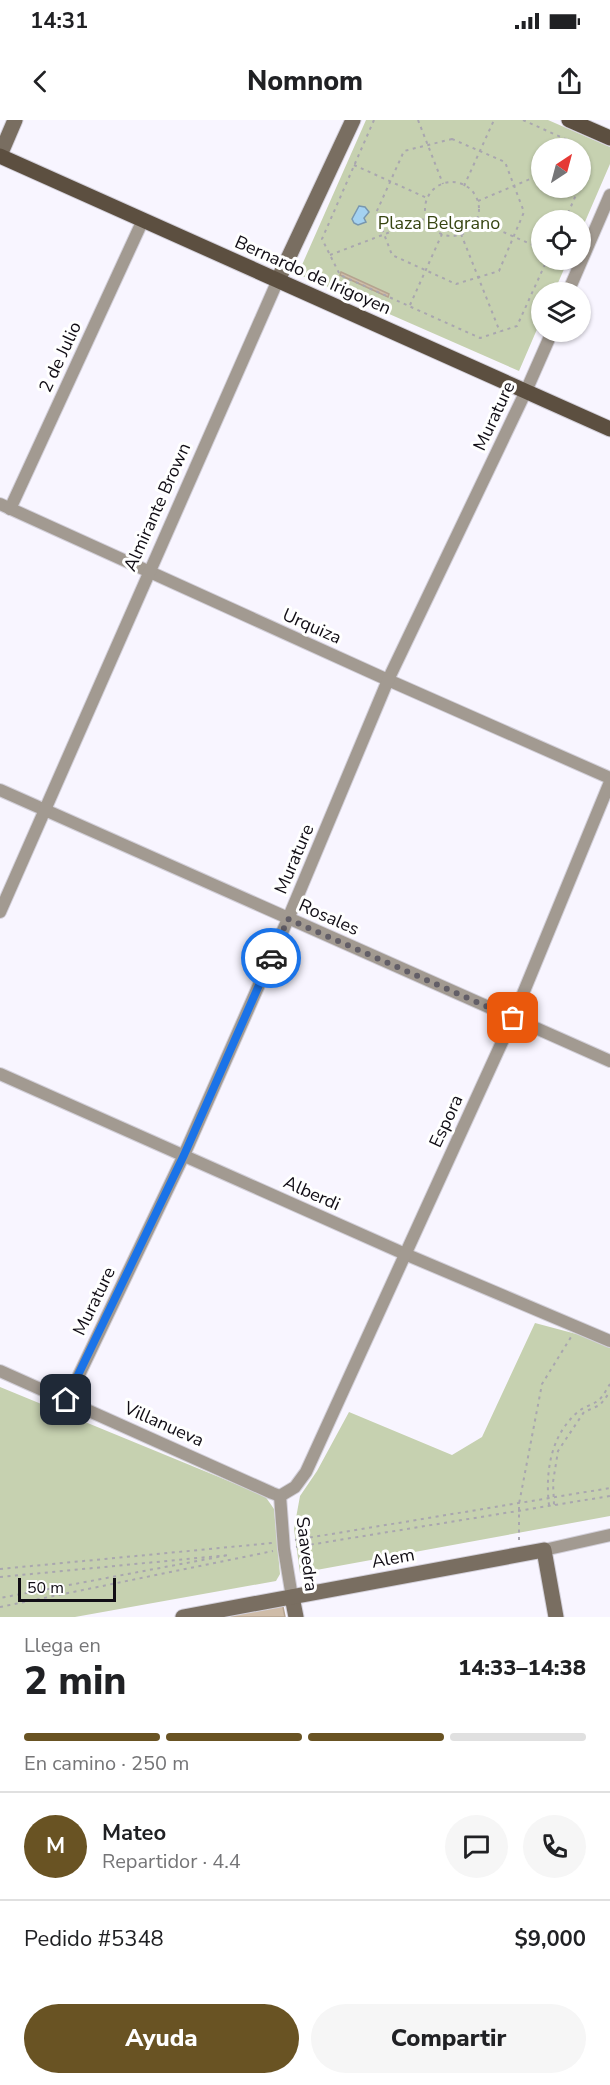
<!DOCTYPE html>
<html lang="es">
<meta charset="utf-8">
<style>
body{margin:0;font-family:"Nunito Sans",sans-serif;background:#f6f6f6;color:#202124;height:100vh;display:flex;flex-direction:column;font-size:22px;white-space:nowrap}
*{box-sizing:border-box;margin:0}
p{font-size:20px;color:#757577}
.icon{flex:none;width:33px;height:33px;fill:none;stroke:currentColor;stroke-width:2;stroke-linecap:round;stroke-linejoin:round}
.map{position:relative;height:1497px;overflow:hidden}
.sheet{display:flex;flex-direction:column;background:#fff;flex:1}
.sheet>*{flex:none}
.needle{width:39px;rotate:36deg}
.fabs{position:absolute;left:531px;top:18px;display:grid;gap:12px}
.fabs a{display:grid;place-items:center;width:60px;height:60px;border-radius:50%;background:#fff;box-shadow:0 2px 4px #0004;font-size:30px}
.scale{position:absolute;left:18px;bottom:15px;width:98px;box-sizing:border-box;padding-left:6px;border:3px solid #110d15;border-top:0;font-size:16px;line-height:21px;white-space:nowrap;color:#110d15;-webkit-text-stroke:4px #fff;paint-order:stroke}
.pin{position:absolute;display:grid;place-items:center;width:51px;height:51px;color:#fff;margin:-26px;border-radius:12px;box-shadow:0 3px 9px #0006}
.courier{position:absolute;display:grid;place-items:center;width:60px;height:60px;margin:-30px;border:4px solid #1a73e8;border-radius:50%;background:#fff;color:#222;box-shadow:0 2px 8px #0007}
.overview em{font-style:normal;font-weight:800}
.overview div{display:flex;flex-direction:column-reverse}
.overview{display:flex;align-items:center;justify-content:space-between;height:102px;padding:0 24px}
h1{font-size:39px;font-weight:800;line-height:45px}
.bar{display:grid;grid-template-columns:repeat(4,1fr);gap:9px 6px;align-content:center;height:72px;padding:0 24px}
.bar i{height:8px;border-radius:4px;background:#e0e0e0}
.bar .active{background:#695323}
.bar p{grid-column:span 4}
.line{display:flex;align-items:center;gap:15px;padding:0 24px;border-top:2px solid #e0e0e0}
.line div{flex:1}
.round{display:grid;place-items:center;flex:none;width:63px;height:63px;border-radius:32px;background:#f6f6f6}
.button{display:flex;gap:12px;margin-top:auto;padding:12px 24px}
.button a{flex:1;height:69px;border-radius:36px;background:#695323;color:#fff;font-size:24px;font-weight:800;line-height:69px;text-align:center}
.button a+a{background:#f6f6f6;color:#202124}
.status{display:flex;justify-content:space-between;align-items:center;height:42px;padding:0 30px;background:#fff;direction:ltr}
.status svg{height:16px;fill:currentColor}
header{display:flex;justify-content:space-between;align-items:center;height:78px;padding:0 24px;background:#fff;font-size:27px;font-weight:800}
.map>svg:first-child{display:block}
.green{fill:#c6d1b0;fill-rule:evenodd}
.water{fill:#a4d2f1;stroke:#7897af;stroke-width:1.5}
.building{fill:#cfbca8;stroke:#b5a38f;stroke-width:1.5}
.lines{fill:none;stroke-linecap:round;stroke-linejoin:round}
.street-casing{stroke:#d3d0da;stroke-width:14}
.secondary-casing{stroke:#d3d0da;stroke-width:17}
.primary-casing{stroke:#d3d0da;stroke-width:17}
.path{stroke:#a9a6af;stroke-width:2;stroke-dasharray:3 4.5;stroke-linecap:butt}
.street{stroke:#a29a91;stroke-width:12}
.secondary{stroke:#796e61;stroke-width:15}
.primary{stroke:#5c4f40;stroke-width:15}
.done{stroke:#625e67;stroke-width:6;stroke-dasharray:0 10.8}
.route{stroke:#1a73e8;stroke-width:8}
.labels{text-anchor:middle;stroke-width:6;stroke-linejoin:round;paint-order:stroke}
.park-label{font-size:18px;fill:#374511;stroke:#fff}
.street-label{font-size:18px;fill:#110d15;stroke:#fff}
</style>
<div class="status"><b>14:31</b><svg viewBox="0 0 49 12"><path d="M0 12V9h3v3zM5 12V6h3v6zM10 12V3h3v9zM15 12V0h3v12zM26 1h20v11H26zM47 4h2v5h-2z"/></svg></div>
<header><svg class="icon" aria-label="back" viewBox="0 0 24 24"><path d="M15 5l-7 7 7 7"/></svg>Nomnom<svg class="icon" aria-label="share" viewBox="0 0 24 24"><path d="M12 15V3M7 8l5-5 5 5M5 13v7h14v-7"/></svg></header>
<div class="map">
<svg width="610" height="1497" viewBox="0 0 610 1497">
<rect width="100%" height="100%" fill="#f8f5ff"/>
<g class="green">
<path d="M366 0H548L610 27V44L581 111 580 100H542V140H568L554 172H542L541 200 519 251 298 154ZM542 28H580V68H542Z"/>
<polygon points="535,1203 610,1223 610,1396 300,1453 294,1409 300,1376 317,1351 349,1292 452,1335 482,1317"/>
<polygon points="0,1267 265,1376 274,1389 280,1454 276,1461 75,1497 0,1497"/>
</g>
<polygon class="water" points="359,86 365,87 369,92 364,98 366,102 358,105 354,103 352,99"/>
<g class="building">
<polygon points="341,152 389,174 388,177 340,155"/>
<polygon points="282,1482 285,1497 231,1497 231,1492"/>
</g>
<g class="lines">
<defs>
<g id="street">
<polyline points="568,172 610,75"/>
<polyline points="0,384 388,560 610,658"/>
<polyline points="10,389 143,100"/>
<polyline points="0,670 610,941"/>
<polyline points="0,792 278,160"/>
<polyline points="0,954 405,1134 610,1221"/>
<polyline points="0,1251 272,1373 280,1376 295,1367 306,1352 513,898 610,662"/>
<polyline points="67,1280 184,1035 288,799 388,560 526,271 552,212"/>
<polyline points="280,1376 284,1429 292,1477"/>
<polyline points="544,1430 610,1415"/>
</g>
<g id="secondary">
<polyline points="0,35 15,0"/>
<polyline points="278,160 353,0"/>
<polyline points="292,1477 296,1497"/>
<polyline points="183,1497 544,1430 556,1497"/>
</g>
<g id="primary">
<polyline points="569,0 610,18"/>
<polyline points="0,36 610,309"/>
</g>
</defs>
<use href="#street" class="street-casing"/>
<use href="#secondary" class="secondary-casing"/>
<use href="#primary" class="primary-casing"/>
<g class="path">
<polyline points="374,0 322,119 340,155 480,218 517,206 547,140"/>
<polyline points="418,0 443,64"/>
<polyline points="523,0 574,23 576,28"/>
<polygon points="452,19 505,42 524,92 499,151 456,164 392,135 376,93 404,31"/>
<polyline points="580,41 585,54 580,65"/>
<polyline points="354,45 427,78"/>
<circle cx="452" cy="89" r="27"/>
<polyline points="464,66 494,0"/>
<polyline points="478,81 542,54"/>
<polyline points="476,100 542,129"/>
<polyline points="565,100 579,68"/>
<polyline points="461,114 500,212"/>
<polyline points="330,135 427,98"/>
<polyline points="410,185 442,114"/>
<path d="M610 1264C606 1270 602 1279 596 1282 591 1285 584 1287 579 1291 551 1314 545 1351 549 1385L554 1384 553 1362 558 1331 584 1292 600 1285 610 1272"/>
<polyline points="295,1420 610,1368"/>
<polyline points="519,1420 519,1384 542,1264 571,1217"/>
<polyline points="296,1427 610,1376"/>
<polyline points="0,1449 272,1423"/>
<polyline points="0,1457 229,1435 0,1478"/>
<polyline points="0,1487 273,1431"/>
</g>
<use href="#street" class="street"/>
<use href="#secondary" class="secondary"/>
<use href="#primary" class="primary"/>
</g>
<g class="lines">
<polyline class="done" points="271,838 288,799 513,898"/>
<polyline class="route" points="66,1280 184,1035 271,838"/>
</g>
<g class="labels">
<g class="park-label">
<text x="439" y="109">Plaza Belgrano</text>
</g>
<g class="street-label">
<text transform="translate(313 155) rotate(24)" y="6">Bernardo de Irigoyen</text>
<text transform="translate(60 237) rotate(-65)" y="6">2 de Julio</text>
<text transform="translate(494 296) rotate(-65)" y="6">Murature</text>
<text transform="translate(157 387) rotate(-66)" y="6">Almirante Brown</text>
<text transform="translate(312 506) rotate(24)" y="6">Urquiza</text>
<text transform="translate(294 739) rotate(-67)" y="6">Murature</text>
<text transform="translate(329 797) rotate(24)" y="6">Rosales</text>
<text transform="translate(446 1001) rotate(-65)" y="6">Espora</text>
<text transform="translate(312 1073) rotate(24)" y="6">Alberdi</text>
<text transform="translate(94 1181) rotate(-64)" y="6">Murature</text>
<text transform="translate(164 1304) rotate(24)" y="6">Villanueva</text>
<text transform="translate(307 1434) rotate(83)" y="6">Saavedra</text>
<text transform="translate(393 1438) rotate(-10)" y="6">Alem</text>
</g>
</g>
</svg>
<div class="fabs">
<a><svg class="needle" viewBox="-14 -14 28 28"><path d="M0-13l5 13h-10z" fill="#e53935"/><path d="M0 13l5-13h-10z" fill="#757577"/></svg></a>
<a><svg class="icon" aria-label="locate" viewBox="0 0 24 24"><circle cx="12" cy="12" r="6"/><path d="M12 2v4M12 18v4M2 12h4M18 12h4"/></svg></a>
<a><svg class="icon" aria-label="layers" viewBox="0 0 24 24"><path d="M12 4l9 5-9 5-9-5zM3 14l9 5 9-5"/></svg></a>
</div>
<div class="scale">50 m</div>
<div class="pin" style="left:513px;top:898px;background:#ea580c"><svg class="icon" aria-label="bag" viewBox="0 0 24 24"><path d="M5 8h14l-1 12H6zM9 8a3 3 0 0 1 6 0"/></svg></div>
<div class="pin" style="left:66px;top:1280px;background:#1f2937"><svg class="icon" aria-label="home" viewBox="0 0 24 24"><path d="M3 11l9-7 9 7M6 9v11h12V9"/></svg></div>
<div class="courier" style="left:271px;top:838px"><svg class="icon" aria-label="car" viewBox="0 0 24 24"><path d="M5 17H2v-5l4-1 3-4h7l3 4 3 1v5h-3M9 17h6M6 11h13"/><circle cx="7" cy="17" r="2"/><circle cx="17" cy="17" r="2"/></svg></div>
</div>
<section class="sheet">
<div class="overview"><div><h1>2 min</h1><p>Llega en</p></div><em>14:33–14:38</em></div>
<div class="bar"><i class="active"></i><i class="active"></i><i class="active"></i><i></i><p>En camino · 250 m</p></div>
<div class="line" style="height:108px"><b class="round" style="background:#695323;color:#fff">M</b><div><b>Mateo</b><p>Repartidor · 4.4</p></div><a class="round"><svg class="icon" aria-label="chat" viewBox="0 0 24 24"><path d="M4 5h16v11H9l-5 4z"/></svg></a><a class="round"><svg class="icon" aria-label="phone" viewBox="0 0 24 24"><path d="M5 4h4l2 5-3 2q2 4 5 5l2-3 5 2v4C11 20 4 13 5 4z"/></svg></a></div>
<div class="line" style="height:78px"><div>Pedido #5348</div><b>$9,000</b></div>
<div class="button"><a>Ayuda</a><a>Compartir</a></div>
</section>
